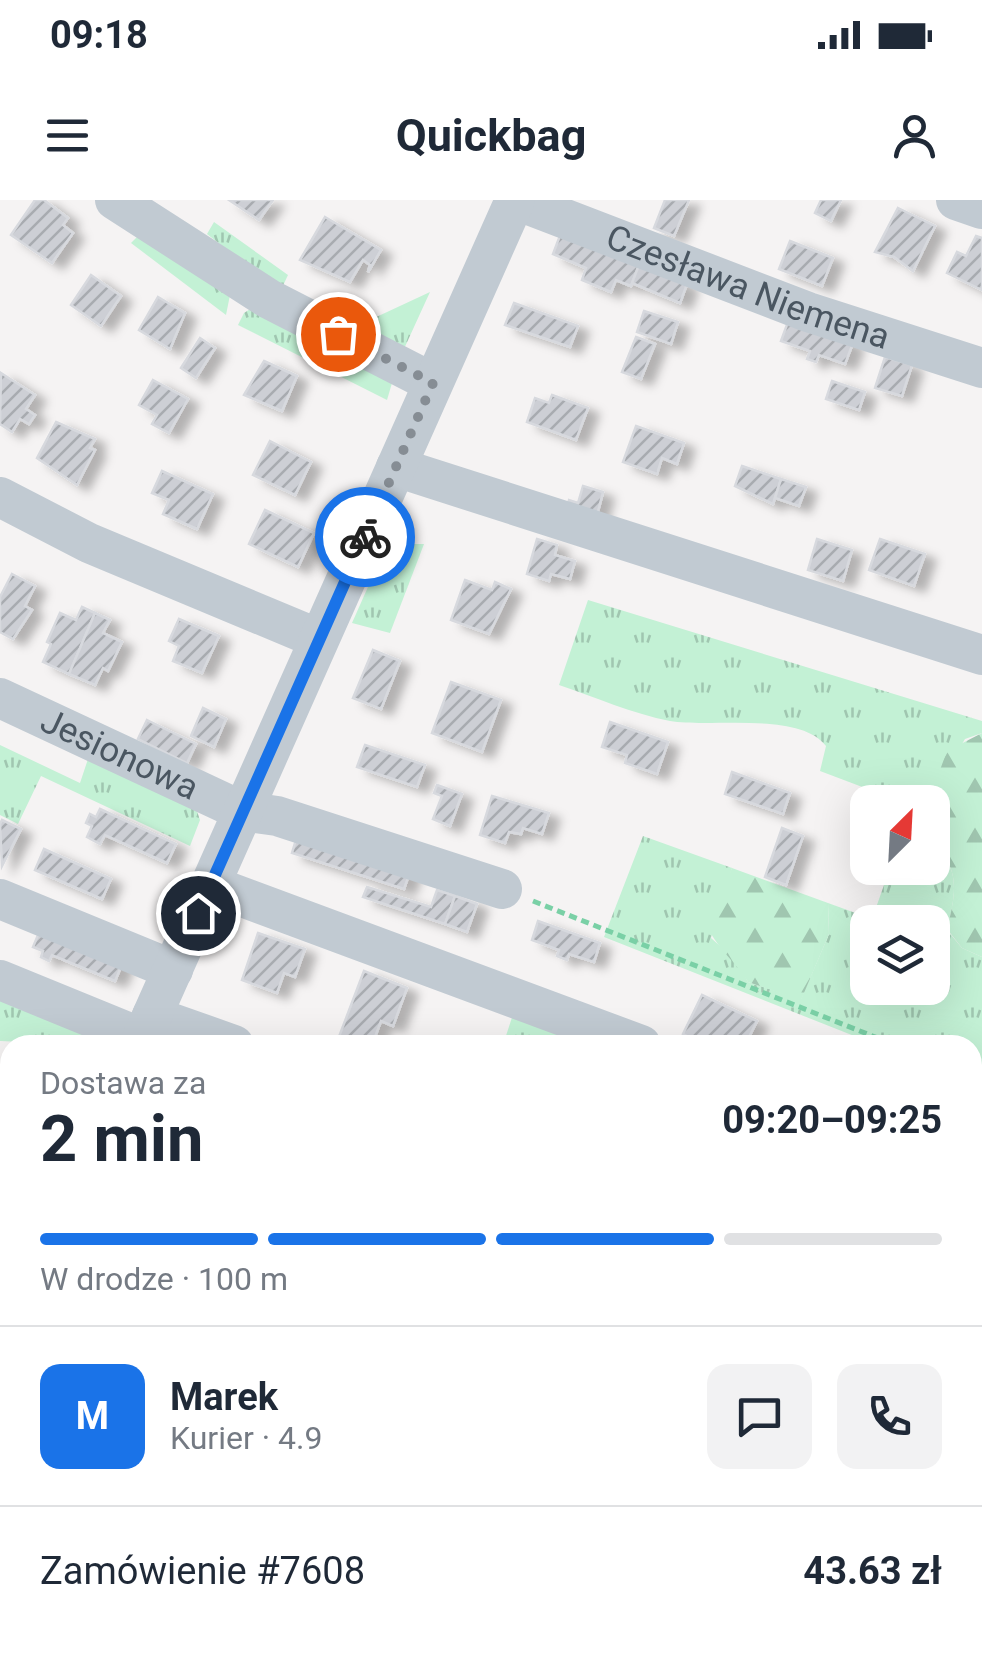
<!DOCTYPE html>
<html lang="pl">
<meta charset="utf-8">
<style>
body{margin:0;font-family:Roboto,sans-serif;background:#f2f2f3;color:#1f2937;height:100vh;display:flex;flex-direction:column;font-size:38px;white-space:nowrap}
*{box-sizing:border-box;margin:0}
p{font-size:32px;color:#747a83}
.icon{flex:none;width:55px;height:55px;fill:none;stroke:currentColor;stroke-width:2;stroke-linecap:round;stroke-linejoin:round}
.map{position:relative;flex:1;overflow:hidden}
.sheet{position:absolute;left:0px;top:835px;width:982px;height:622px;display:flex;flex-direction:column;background:#fff;border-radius:30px 30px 0 0;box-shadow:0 10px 40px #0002}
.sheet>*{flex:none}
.needle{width:65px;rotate:24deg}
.buttons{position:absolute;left:850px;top:585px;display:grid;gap:20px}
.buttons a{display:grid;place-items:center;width:100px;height:100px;border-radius:20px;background:#fff;box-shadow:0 10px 40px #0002;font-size:50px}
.pin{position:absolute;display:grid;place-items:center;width:85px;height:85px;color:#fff;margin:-42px;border:5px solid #fff;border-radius:50%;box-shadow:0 2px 10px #0007}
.courier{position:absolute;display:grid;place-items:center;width:100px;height:100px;margin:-50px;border:8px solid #1a73e8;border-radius:50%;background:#fff;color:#222;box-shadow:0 2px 12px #0007}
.summary em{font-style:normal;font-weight:700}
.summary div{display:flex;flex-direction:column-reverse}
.summary{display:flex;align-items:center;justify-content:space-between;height:170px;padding:0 40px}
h1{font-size:65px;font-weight:700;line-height:75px}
.bar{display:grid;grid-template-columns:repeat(4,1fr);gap:15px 10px;align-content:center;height:120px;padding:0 40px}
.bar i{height:12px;border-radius:8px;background:#e0e1e3}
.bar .on{background:#1a73e8}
.bar p{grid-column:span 4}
.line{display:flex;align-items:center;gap:25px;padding:0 40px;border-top:2px solid #e0e1e3}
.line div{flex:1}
.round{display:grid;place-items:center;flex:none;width:105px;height:105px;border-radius:20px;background:#f2f2f3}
.status{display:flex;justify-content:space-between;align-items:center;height:70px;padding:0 50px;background:#fff;direction:ltr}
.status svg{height:28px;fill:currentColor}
header{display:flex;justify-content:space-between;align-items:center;height:130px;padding:0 40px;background:#fff;font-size:45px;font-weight:700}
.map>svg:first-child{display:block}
.grass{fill:url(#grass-tufts);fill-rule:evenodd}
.forest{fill:url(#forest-firs)}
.building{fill:url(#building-hatch);stroke:#d7d9de;stroke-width:2.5;filter:url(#shadow)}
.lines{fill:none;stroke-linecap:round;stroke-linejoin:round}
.path{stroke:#7ad0a6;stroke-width:5;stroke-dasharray:8 5;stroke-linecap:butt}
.minor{stroke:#c1cad2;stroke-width:40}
.done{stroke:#868d94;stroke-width:10;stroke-dasharray:0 18}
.route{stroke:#1a73e8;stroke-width:12}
.labels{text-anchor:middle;stroke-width:8;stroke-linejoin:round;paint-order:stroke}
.street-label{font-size:35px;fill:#4a5661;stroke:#fff}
</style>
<div class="status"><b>09:18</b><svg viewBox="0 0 49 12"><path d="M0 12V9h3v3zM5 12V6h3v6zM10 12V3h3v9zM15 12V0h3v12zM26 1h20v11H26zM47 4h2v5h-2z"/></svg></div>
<header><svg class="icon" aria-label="menu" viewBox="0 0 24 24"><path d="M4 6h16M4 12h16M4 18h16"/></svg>Quickbag<svg class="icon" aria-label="person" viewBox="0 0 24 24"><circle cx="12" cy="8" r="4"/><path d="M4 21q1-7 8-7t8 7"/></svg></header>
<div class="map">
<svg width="982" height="1456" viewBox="0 0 982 1456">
<defs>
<pattern id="grass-tufts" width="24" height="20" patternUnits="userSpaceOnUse" patternTransform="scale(2.5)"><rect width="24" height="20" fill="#c3f1d5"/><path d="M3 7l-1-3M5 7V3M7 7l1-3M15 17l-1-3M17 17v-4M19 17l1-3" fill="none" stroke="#a0c6b0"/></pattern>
<pattern id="forest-firs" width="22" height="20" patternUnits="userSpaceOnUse" patternTransform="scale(2.5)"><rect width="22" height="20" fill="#c3f1d5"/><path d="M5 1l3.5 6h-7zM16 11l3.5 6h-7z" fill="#a0c6b0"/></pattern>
<pattern id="building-hatch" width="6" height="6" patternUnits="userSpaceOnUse" patternTransform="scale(2.5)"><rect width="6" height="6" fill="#cdcfd5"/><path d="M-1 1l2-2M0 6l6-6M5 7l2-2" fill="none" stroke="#a8abb0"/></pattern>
<filter id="shadow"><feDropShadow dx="11" dy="6" stdDeviation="5" flood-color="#0004"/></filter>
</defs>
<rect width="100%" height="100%" fill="#f5f3f3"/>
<g class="grass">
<polygon points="214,22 288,75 280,92 207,34"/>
<polygon points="138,36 230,95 226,115 131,43"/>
<polygon points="430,92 403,151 318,112 327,96 372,119"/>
<polygon points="255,106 392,183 387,200 238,125 244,113"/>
<polygon points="387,344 424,344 390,433 352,423"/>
<path d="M588 400 982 521V533L965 539 930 597 902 602 820 571 826 546C800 511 710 528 670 521 633 514 595 497 559 485Z"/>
<polygon points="0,545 80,583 90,553 194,602 200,620 190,646 41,576 18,624 0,615"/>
<path d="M643 636 732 668 711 738 738 762 748 782 801 799 829 734 828 703 872 719 890 668H932L933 645C962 668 955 697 947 730L962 748 982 757V872L973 868 972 845H916L899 838 896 845H877L604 737ZM868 722H932V788H868Z"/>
<polygon points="0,788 98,828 91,845 0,841"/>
<polygon points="517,802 623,845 503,845"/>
<polygon points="0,1379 10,1384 10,1448 273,1448 268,1456 10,1456 0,1442"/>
<polygon points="973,1440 982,1446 982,1456 876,1456 861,1448 972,1448"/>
</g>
<g class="forest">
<path d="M982 533V757L962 748 947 729C955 697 962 668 933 645L932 602H919L930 597 947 551Z"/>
<path d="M732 668 828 703 829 734 801 800 748 782C739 765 705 737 708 721 711 705 726 684 732 668Z"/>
<polygon points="982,1277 982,1446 973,1440 973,1299"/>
<polygon points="473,1448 668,1448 662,1456 489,1456"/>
</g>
<g class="building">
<polygon points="35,0 44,0 68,18 63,25 73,33 52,63 11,35"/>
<polygon points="229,0 273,0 259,20"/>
<polygon points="665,0 689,0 674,36 654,28"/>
<polygon points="821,0 841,0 831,21 815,13"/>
<polygon points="898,8 935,26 913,71 894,57 875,52"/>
<polygon points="325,17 381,50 368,72 370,65 363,60 350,82 300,60"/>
<polygon points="561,33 639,65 631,86 616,80 611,92 582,80 586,68 553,54"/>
<polygon points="976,36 982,38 982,90 947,73 957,52 966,56"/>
<polygon points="790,41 833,58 822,86 779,69"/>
<polygon points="639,65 687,84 680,103 632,83"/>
<polygon points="91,75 121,96 101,126 71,105"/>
<polygon points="158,97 185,113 170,149 139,130"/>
<polygon points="514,103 578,126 570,147 505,125"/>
<polygon points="644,111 678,122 671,144 637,132"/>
<polygon points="789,119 853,143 845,164 819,155 816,162 807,159 810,151 781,141"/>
<polygon points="636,137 655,144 641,179 622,172"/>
<polygon points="200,138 215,148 196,178 181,168"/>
<polygon points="885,157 912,165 902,196 875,188"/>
<polygon points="264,161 297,176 282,211 244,195"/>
<polygon points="1,173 35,195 26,209 35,215 29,224 20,219 12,232 0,224"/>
<polygon points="153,180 188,199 169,233 152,224 157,215 139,205"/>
<polygon points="832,181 865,192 859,210 826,199"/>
<polygon points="552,195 588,208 576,240 527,222 535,198 549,203"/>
<polygon points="56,222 95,239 90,248 95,250 77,285 37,258"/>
<polygon points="636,226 684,243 677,264 662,258 657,274 623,262"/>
<polygon points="270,241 311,262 295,295 253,275"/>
<polygon points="742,266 781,279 773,304 735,286"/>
<polygon points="162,271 213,294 197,329 163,314 169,300 152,293"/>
<polygon points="781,279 806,287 799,306 775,298"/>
<polygon points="583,286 603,292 596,319 566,311 569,300 578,303"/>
<polygon points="265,310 314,333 298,367 249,344"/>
<polygon points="537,339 557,345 555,355 575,361 570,379 551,374 549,381 527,374"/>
<polygon points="817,339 852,350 843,381 808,370"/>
<polygon points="880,339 925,354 914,386 869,370"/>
<polygon points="12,374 35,386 25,406 32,410 13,439 0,432 0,397"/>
<polygon points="465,380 492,390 495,382 511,389 489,434 451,420"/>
<polygon points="82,407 95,413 69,474 43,462 51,444 47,442 60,413 76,420"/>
<polygon points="95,413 110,420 103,433 122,442 108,471 103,468 95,485 69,474"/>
<polygon points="179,419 219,436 202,473 173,461 179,446 169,441"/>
<polygon points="373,450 400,461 381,509 353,498"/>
<polygon points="451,482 501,500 482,552 432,533"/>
<polygon points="203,508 226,519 214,547 191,536"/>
<polygon points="147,520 196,544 187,563 138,539"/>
<polygon points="610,522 668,542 657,574 625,563 627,555 602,547"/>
<polygon points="365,545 425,565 417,587 357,567"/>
<polygon points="732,572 790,593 783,614 725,594"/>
<polygon points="437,585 462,594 450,626 433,619 442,596 434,593"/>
<polygon points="492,596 549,613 542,634 523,628 521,634 509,632 505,643 480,635"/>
<polygon points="100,609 176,644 167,663 105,635 100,644 87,637 92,626 86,623 90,614 96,617"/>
<polygon points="2,620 21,629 2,666 0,624"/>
<polygon points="782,628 803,636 786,685 765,677"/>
<polygon points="298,633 411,669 404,689 292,653"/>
<polygon points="44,649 111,679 102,699 35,670"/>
<polygon points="367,687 431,707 437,690 455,696 445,724 363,697"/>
<polygon points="455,696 477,704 467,732 445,724"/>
<polygon points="538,721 600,743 594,762 569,754 567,760 557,756 559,750 532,740"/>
<polygon points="41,728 123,762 115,781 52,755 49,761 41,757 43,751 33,747"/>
<polygon points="258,733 305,749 295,777 284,773 277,793 242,780"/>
<polygon points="364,771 407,788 393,826 381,821 372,845 345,845 337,842"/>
<polygon points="702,795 757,821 745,845 705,845 683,834"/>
<polygon points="336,1448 416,1448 431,1456 331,1456"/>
<polygon points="706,1448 743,1448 758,1456 701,1456"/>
</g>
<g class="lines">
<g class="path">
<polyline points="533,701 885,841"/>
<polyline points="0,1071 10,1050"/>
<polyline points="0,1204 10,1184"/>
<polyline points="972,1344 982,1350"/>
</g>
<g class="minor">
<polyline points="115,0 269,99 433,183"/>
<path id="s1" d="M516 0 808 112 982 168"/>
<polyline points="956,0 982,9"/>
<polyline points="396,267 982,455"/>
<polyline points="0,297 89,343 319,439"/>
<path id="s2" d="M0 498 242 611 277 616 502 689"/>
<polyline points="210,685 641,845"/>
<polyline points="0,699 173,770"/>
<polyline points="0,780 142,838"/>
<polyline points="152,816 234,845"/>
<polyline points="139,845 515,0"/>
<polyline points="0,960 10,963"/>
<polyline points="972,977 982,981"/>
<polyline points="972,1135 982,1139"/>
<polyline points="0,1144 10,1124"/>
<polyline points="438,1448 454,1456"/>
<polyline points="830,1448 845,1456"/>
<polyline points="291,1456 296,1448"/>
<polyline points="683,1456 688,1448"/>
</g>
</g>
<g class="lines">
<polyline class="done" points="338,134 433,183 365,337"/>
<polyline class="route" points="198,713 365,337"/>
</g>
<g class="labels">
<g class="street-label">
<text dy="12" stroke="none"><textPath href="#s1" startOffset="248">Czesława Niemena</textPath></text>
<text dy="12" stroke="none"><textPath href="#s2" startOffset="132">Jesionowa</textPath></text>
</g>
</g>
</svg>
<div class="buttons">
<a><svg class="needle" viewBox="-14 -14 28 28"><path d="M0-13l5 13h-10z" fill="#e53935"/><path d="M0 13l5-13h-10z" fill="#747a83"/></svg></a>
<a><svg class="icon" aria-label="layers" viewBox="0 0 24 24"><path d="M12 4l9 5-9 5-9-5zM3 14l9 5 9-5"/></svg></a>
</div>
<div class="pin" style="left:338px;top:134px;background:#ea580c"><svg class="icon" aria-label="bag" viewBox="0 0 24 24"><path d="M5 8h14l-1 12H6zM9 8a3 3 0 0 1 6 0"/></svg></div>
<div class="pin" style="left:198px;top:713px;background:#1f2937"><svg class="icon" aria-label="home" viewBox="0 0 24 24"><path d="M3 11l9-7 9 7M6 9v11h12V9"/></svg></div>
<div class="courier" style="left:365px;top:337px"><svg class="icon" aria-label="bike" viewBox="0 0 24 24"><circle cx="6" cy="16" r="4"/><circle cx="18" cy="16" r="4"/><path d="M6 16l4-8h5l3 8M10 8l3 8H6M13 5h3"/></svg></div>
<section class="sheet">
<div class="summary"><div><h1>2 min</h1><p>Dostawa za</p></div><em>09:20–09:25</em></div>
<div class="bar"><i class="on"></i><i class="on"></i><i class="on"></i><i></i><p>W drodze · 100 m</p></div>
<div class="line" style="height:180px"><b class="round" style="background:#1a73e8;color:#fff">M</b><div><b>Marek</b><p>Kurier · 4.9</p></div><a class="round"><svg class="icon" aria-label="chat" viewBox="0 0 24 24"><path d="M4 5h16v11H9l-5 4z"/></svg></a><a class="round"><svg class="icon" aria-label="phone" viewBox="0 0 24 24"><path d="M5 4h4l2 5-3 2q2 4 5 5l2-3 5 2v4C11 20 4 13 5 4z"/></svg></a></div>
<div class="line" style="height:130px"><div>Zamówienie #7608</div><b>43.63 zł</b></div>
</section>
</div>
